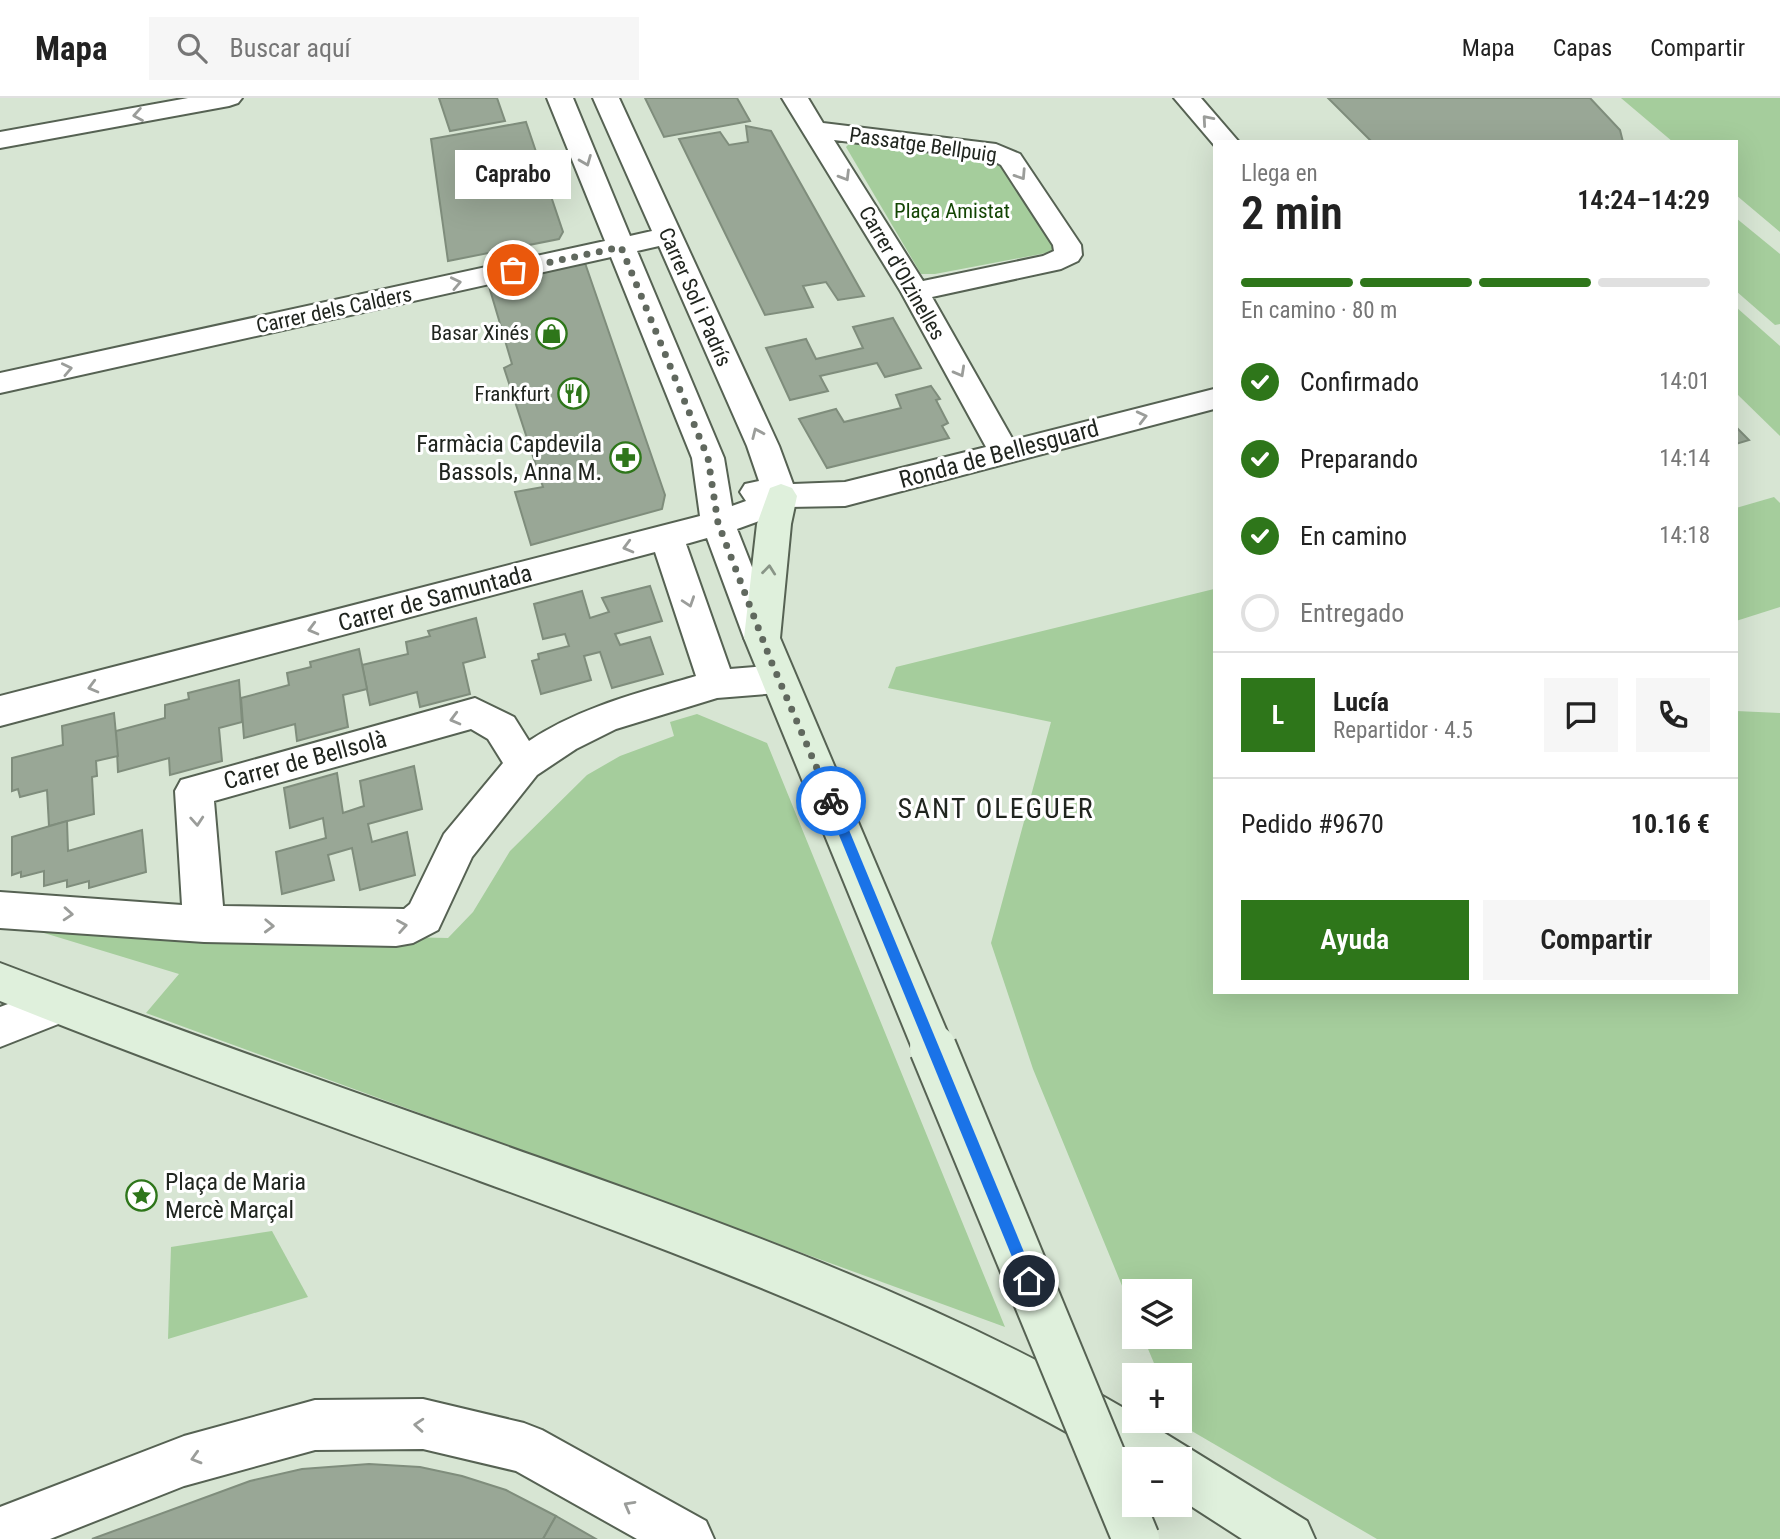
<!DOCTYPE html>
<html lang="es">
<meta charset="utf-8">
<style>
body{margin:0;font-family:"Roboto Condensed",sans-serif;background:#f6f6f6;color:#222;height:100vh;display:flex;flex-direction:column;font-size:26px;white-space:nowrap}
*{box-sizing:border-box;margin:0}
p{font-size:23px;color:#767676}
.icon{flex:none;width:38px;height:38px;fill:none;stroke:currentColor;stroke-width:2;stroke-linecap:round;stroke-linejoin:round}
.map{position:relative;flex:1;overflow:hidden}
.details{position:absolute;left:1213px;top:42px;width:525px;height:854px;display:flex;flex-direction:column;background:#fff;border-radius:0px;box-shadow:0 7px 28px #0002}
.details>*{flex:none}
.fabs{position:absolute;left:1122px;top:1181px;display:grid;gap:14px}
.fabs a{display:grid;place-items:center;width:70px;height:70px;border-radius:0px;background:#fff;box-shadow:0 7px 28px #0002;font-size:35px}
.pin{position:absolute;display:grid;place-items:center;width:60px;height:60px;color:#fff;margin:-30px;border:4px solid #fff;border-radius:50%;box-shadow:0 2px 7px #0007}
.courier{position:absolute;display:grid;place-items:center;width:70px;height:70px;margin:-35px;border:5px solid #1a73e8;border-radius:50%;background:#fff;color:#222;box-shadow:0 2px 9px #0007}
.bubble{position:absolute;height:49px;border-radius:0px;background:#fff;box-shadow:0 7px 28px #0002;font-size:23px;font-weight:600;line-height:49px;text-align:center}
.headline em{font-style:normal;font-weight:600}
.headline div{display:flex;flex-direction:column-reverse}
.headline{display:flex;align-items:center;justify-content:space-between;height:119px;padding:0 28px}
h1{font-size:46px;font-weight:600;line-height:52px}
.bar{display:grid;grid-template-columns:repeat(4,1fr);gap:10px 7px;align-content:center;height:84px;padding:0 28px}
.bar i{height:9px;border-radius:5px;background:#e0e0e0}
.bar .on{background:#2e761a}
.bar p{grid-column:span 4}
.line{display:flex;align-items:center;gap:18px;padding:0 28px;border-top:2px solid #e0e0e0}
.line div{flex:1}
.round{display:grid;place-items:center;flex:none;width:74px;height:74px;border-radius:0px;background:#f6f6f6}
ol{padding:0 28px;list-style:none}
li{display:flex;align-items:center;gap:21px;height:77px}
li p{margin-inline-start:auto}
li .icon{padding:7px;border-radius:50%;background:#2e761a;color:#fff;stroke-width:4}
li:last-child{color:#767676}
li i{width:38px;height:38px;border:4px solid #e0e0e0;border-radius:50%}
.cta{display:flex;gap:14px;margin-top:auto;padding:14px 28px}
.cta a{flex:1;height:80px;border-radius:0px;background:#2e761a;color:#fff;font-size:28px;font-weight:600;line-height:80px;text-align:center}
.cta a+a{background:#f6f6f6;color:#222}
header{display:flex;align-items:center;gap:42px;box-sizing:border-box;height:98px;padding:0 35px;background:#fff;border-bottom:2px solid #e0e0e0}
header strong{font-size:33px}
nav{display:flex;gap:38px;margin-inline-start:auto;font-size:24px}
.search{width:490px;height:63px;background:#f6f6f6;display:flex;align-items:center;gap:18px;box-sizing:border-box;padding:0 24px;border-radius:0px;color:#767676;font-size:26px}
.map>svg:first-child{display:block}
.green{fill:#a5cd9c}
.building{fill:#99a796;stroke:#7f8d7c;stroke-width:2}
.lines{fill:none;stroke-linecap:round;stroke-linejoin:round}
.street-casing{stroke:#566253;stroke-width:4}
.secondary-casing{stroke:#566253;stroke-width:4}
.street{fill:#fff;fill-rule:evenodd}
.secondary{fill:#dff0dc;fill-rule:evenodd}
.secondary-bridge-casing{stroke:#566253;stroke-width:50;stroke-linecap:butt}
.secondary-bridge{stroke:#dff0dc;stroke-width:46}
.oneway{stroke:#9b9d9a}
.oneway2{stroke:#899587}
.route{fill:#1a73e8}
.done{stroke:#60685e;stroke-width:7;stroke-dasharray:0 12.6}
.labels{text-anchor:middle;stroke-width:6;stroke-linejoin:round;paint-order:stroke}
.far-street-label{font-size:21px;fill:#20251f;stroke:#fff}
.far-park-label{font-size:21px;fill:#134504;stroke:#fff}
.far-poi-label{font-size:21px;fill:#20251f;stroke:#fff;text-anchor:end}
.poi-label{font-size:24px;fill:#20251f;stroke:#fff;text-anchor:end}
.street-label{font-size:24px;fill:#20251f;stroke:#fff}
.quarter-label{font-size:28px;letter-spacing:2px;fill:#20251f;stroke:#fff}
</style>
<header>
<strong>Mapa</strong>
<div class="search"><svg class="icon" aria-label="search" viewBox="0 0 24 24"><circle cx="10" cy="10" r="6"/><path d="M15 15l6 6"/></svg>Buscar aquí</div>
<nav><a>Mapa</a><a>Capas</a><a>Compartir</a></nav>
</header>
<div class="map">
<svg width="1780" height="1441" viewBox="0 0 1780 1441">
<rect width="100%" height="100%" fill="#d7e5d3"/>
<g class="green">
<polygon points="1621,0 1780,0 1780,134 1736,97 1736,44 1673,44"/>
<polygon points="853,42 994,59 1057,153 935,176 921,176 846,49"/>
<polygon points="1736,120 1780,156 1780,226 1775,227 1736,193"/>
<polygon points="1736,209 1780,248 1780,338 1736,295"/>
<polygon points="1774,399 1780,405 1780,509 1736,523 1736,410"/>
<polygon points="1214,491 1214,894 1736,894 1736,613 1780,615 1780,1441 1377,1441 1178,1325 1180,1278 1159,1277 1143,1239 1180,1239 1180,1194 1134,1194 1134,1217 1033,971 991,845 1051,624 888,590 896,569"/>
<polygon points="697,616 767,645 1005,1229 146,915 179,876 31,831 448,840 473,814 510,753 587,677 620,658 674,638 670,624"/>
<polygon points="272,1133 308,1199 168,1241 171,1149"/>
</g>
<g class="building">
<polygon points="439,0 497,0 505,23 450,33"/>
<polygon points="645,0 737,0 750,23 664,39"/>
<polygon points="1328,0 1590,0 1620,32 1623,44 1372,44"/>
<polygon points="526,24 563,134 559,141 448,163 431,41"/>
<polygon points="746,28 771,33 864,198 838,202 826,184 803,188 813,209 765,217 679,41 720,34 729,47 748,44"/>
<polygon points="585,165 665,397 662,411 531,447 515,394 543,389 504,270 512,266 488,185"/>
<polygon points="893,220 921,270 885,279 877,265 820,278 828,293 790,302 766,250 806,241 816,261 863,250 853,229"/>
<polygon points="931,288 940,301 936,302 948,325 942,328 949,340 827,370 799,321 836,311 844,324 901,310 896,297"/>
<polygon points="1736,329 1749,342 1736,346"/>
<polygon points="650,488 662,523 615,536 620,547 650,539 663,576 612,590 600,554 584,558 591,582 541,596 532,563 539,561 538,556 569,548 565,536 543,541 534,506 582,493 590,520 609,514 602,500"/>
<polygon points="476,520 485,559 463,565 470,596 420,609 417,594 370,607 362,567 408,556 406,544 430,538 428,533"/>
<polygon points="359,551 367,591 343,597 348,629 297,643 295,626 244,640 241,600 289,587 287,575 311,569 310,564"/>
<polygon points="239,582 242,624 219,630 222,663 170,677 169,660 118,674 116,633 165,620 165,607 189,601 188,595"/>
<polygon points="114,615 118,658 96,663 97,678 92,679 94,716 49,728 47,692 20,699 18,691 12,693 12,660 63,647 62,628"/>
<polygon points="414,668 422,711 368,726 372,744 407,734 415,777 360,792 352,750 328,757 334,782 282,796 276,754 326,740 323,720 290,730 284,690 337,675 343,715 364,708 360,683"/>
<polygon points="67,723 68,753 142,732 146,774 89,790 89,783 67,789 67,782 44,788 44,773 21,779 21,774 12,777 12,739"/>
<polygon points="369,1366 420,1369 462,1378 506,1392 556,1418 543,1441 92,1441 250,1383 302,1371"/>
<polygon points="556,1418 596,1441 543,1441"/>
</g>
<g class="lines">
<defs>
<g id="street">
<polygon points="188,0 242,0 238,5 229,8 0,50 0,34"/>
<path d="M547 0H573L630 138 652 133 593 0H619L779 348 793 386 845 384 986 349 901 194 782 0H808L823 25 996 46 1020 56 1024 62 1081 147 1082 157 1078 163 1061 171 932 199 1013 342 1214 291V311L845 408 788 409 776 417 737 431 780 540 774 550 762 554 750 550 744 540 707 440 686 446 730 571 778 567 791 571 796 581 791 591 778 595 717 600 616 631 576 651 537 677 472 759 438 832 413 845 396 848 204 844 0 830V794L182 807 175 693 181 682 475 600 514 619 529 643C580 609 638 595 696 578L655 454 0 628V598L700 418 692 360 611 159 0 295V275L605 143ZM834 42 990 61 1001 67 1053 147 1054 153 1043 158 923 183ZM659 148 747 348 759 383 745 386 740 394 746 403 732 408 724 360 637 153ZM471 631 488 641 503 665 444 736 410 806 404 811 223 808 214 703Z"/>
<polygon points="1174,0 1201,0 1239,44 1214,44 1214,47"/>
<polygon points="56,888 71,893 77,907 71,921 0,949 0,909"/>
<polygon points="423,1301 524,1325 542,1332 706,1423 714,1441 637,1441 516,1373 423,1351 315,1352 184,1388 50,1441 0,1441 0,1409 184,1338 315,1302"/>
</g>
<g id="secondary">
<polygon points="781,386 792,390 797,398 791,426 780,540 954,950 948,964 933,970 918,964 912,950 744,540 757,426 770,390"/>
<path d="M0 865C178 933 358 995 537 1059 741 1131 947 1206 1134 1316V1323H1145L1307 1423 1315 1441H1242L1180 1401V1362H1134V1373C928 1249 706 1165 480 1083 320 1024 159 967 0 903Z"/>
</g>
</defs>
<use href="#street" class="street-casing"/>
<use href="#secondary" class="secondary-casing"/>
<use href="#street" class="street"/>
<use href="#secondary" class="secondary"/>
<defs>
<polyline id="secondary-bridge" points="933,950 1136,1441"/>
</defs>
<use href="#secondary-bridge" class="secondary-bridge-casing"/>
<use href="#secondary-bridge" class="secondary-bridge"/>
</g>
<defs><path id="oneway-chevron" d="M-2-3.5L2.5 0L-2 3.5" fill="none" stroke-width="1.6" stroke-linecap="round" stroke-linejoin="round" transform="scale(1.75)"/></defs>
<g class="oneway">
<use href="#oneway-chevron" transform="translate(138 17) rotate(170)"/>
<use href="#oneway-chevron" transform="translate(1207 22) rotate(-131)"/>
<use href="#oneway-chevron" transform="translate(586 63) rotate(68)"/>
<use href="#oneway-chevron" transform="translate(1021 77) rotate(57)"/>
<use href="#oneway-chevron" transform="translate(845 78) rotate(59)"/>
<use href="#oneway-chevron" transform="translate(456 185) rotate(-12)"/>
<use href="#oneway-chevron" transform="translate(67 271) rotate(-12)"/>
<use href="#oneway-chevron" transform="translate(960 274) rotate(61)"/>
<use href="#oneway-chevron" transform="translate(1142 319) rotate(-14)"/>
<use href="#oneway-chevron" transform="translate(757 335) rotate(-114)"/>
<use href="#oneway-chevron" transform="translate(628 449) rotate(165)"/>
<use href="#oneway-chevron" transform="translate(689 504) rotate(71)"/>
<use href="#oneway-chevron" transform="translate(313 531) rotate(165)"/>
<use href="#oneway-chevron" transform="translate(93 589) rotate(165)"/>
<use href="#oneway-chevron" transform="translate(455 621) rotate(165)"/>
<use href="#oneway-chevron" transform="translate(197 723) rotate(86)"/>
<use href="#oneway-chevron" transform="translate(68 816) rotate(4)"/>
<use href="#oneway-chevron" transform="translate(269 828) rotate(2)"/>
<use href="#oneway-chevron" transform="translate(402 828) rotate(-10)"/>
<use href="#oneway-chevron" transform="translate(419 1327) rotate(-176)"/>
<use href="#oneway-chevron" transform="translate(196 1360) rotate(164)"/>
<use href="#oneway-chevron" transform="translate(629 1408) rotate(-151)"/>
</g>
<use class="oneway2" href="#oneway-chevron" transform="translate(769 472) rotate(-84)"/>
<polygon class="route" points="831,698 837,703 1036,1183 1029,1190 1024,1188 825,703"/>
<g class="lines">
<polyline class="done" points="513,172 621,149 708,360 718,425 771,563 831,703"/>
</g>
<defs>
<symbol id="shop-ring" viewBox="-11 -11 22 22"><circle r="9.5" fill="#fff" stroke="#2e761a" stroke-width="1.5"/><path d="M-5-2.5h2.3a2.7 3.5 0 0 1 5.4 0H5L5.5 6h-11ZM-1.5-2.5h3a1.5 2.3 0 0 0-3 0Z" fill="#2e761a"/></symbol>
<symbol id="restaurant-ring" viewBox="-11 -11 22 22"><circle r="9.5" fill="#fff" stroke="#2e761a" stroke-width="1.5"/><path d="M-5-6h1v4h1v-4h1v4h1v-4h1v5L-1.5 .5V6h-2V.5L-5-1ZM5-6V6H3V1.5H1.5Q1.5-4 5-6Z" fill="#2e761a"/></symbol>
<symbol id="pharmacy-ring" viewBox="-11 -11 22 22"><circle r="9.5" fill="#fff" stroke="#2e761a" stroke-width="1.5"/><path d="M-2-6h4v4h4v4h-4v4h-4v-4h-4v-4h4Z" fill="#2e761a"/></symbol>
<symbol id="sight-ring" viewBox="-11 -11 22 22"><circle r="9.5" fill="#fff" stroke="#2e761a" stroke-width="1.5"/><path d="M0-6L1.8-2.2L6-1.7L2.9 1.2L3.7 5.4L0 3.3L-3.7 5.4L-2.9 1.2L-6-1.7L-1.8-2.2Z" fill="#2e761a"/></symbol>
</defs>
<g fill-rule="evenodd">
<use href="#shop-ring" x="534" y="218" width="35" height="35"/>
<use href="#restaurant-ring" x="556" y="278" width="35" height="35"/>
<use href="#pharmacy-ring" x="608" y="342" width="35" height="35"/>
<use href="#sight-ring" x="124" y="1080" width="35" height="35"/>
</g>
<g class="labels">
<g class="far-street-label">
<text transform="translate(923 47) rotate(8)" y="7">Passatge Bellpuig</text>
<text transform="translate(902 175) rotate(60)" y="7">Carrer d'Olzinelles</text>
<text transform="translate(695 199) rotate(66)" y="7">Carrer Sol i Padrís</text>
<text transform="translate(334 212) rotate(-12)" y="7">Carrer dels Calders</text>
</g>
<g class="far-park-label">
<text x="952" y="120">Plaça Amistat</text>
</g>
<g class="far-poi-label">
<text x="529" y="242">Basar Xinés</text>
<text x="550" y="303">Frankfurt</text>
</g>
<g class="poi-label">
<text x="602" y="354">Farmàcia Capdevila<tspan x="602" dy="28">Bassols, Anna M.</tspan></text>
<text x="165" y="1092" text-anchor="start">Plaça de Maria<tspan x="165" dy="28">Mercè Marçal</tspan></text>
</g>
<g class="street-label">
<text transform="translate(999 356) rotate(-15)" y="8">Ronda de Bellesguard</text>
<text transform="translate(435 500) rotate(-15)" y="8">Carrer de Samuntada</text>
<text transform="translate(305 662) rotate(-15)" y="8">Carrer de Bellsolà</text>
</g>
<g class="quarter-label">
<text x="996" y="720">SANT OLEGUER</text>
</g>
</g>
</svg>
<div class="fabs">
<a><svg class="icon" aria-label="layers" viewBox="0 0 24 24"><path d="M12 4l9 5-9 5-9-5zM3 14l9 5 9-5"/></svg></a>
<a>+</a>
<a>−</a>
</div>
<div class="pin" style="left:513px;top:172px;background:#ea580c"><svg class="icon" aria-label="bag" viewBox="0 0 24 24"><path d="M5 8h14l-1 12H6zM9 8a3 3 0 0 1 6 0"/></svg></div>
<div class="pin" style="left:1029px;top:1183px;background:#1f2937"><svg class="icon" aria-label="home" viewBox="0 0 24 24"><path d="M3 11l9-7 9 7M6 9v11h12V9"/></svg></div>
<div class="courier" style="left:831px;top:703px"><svg class="icon" aria-label="bike" viewBox="0 0 24 24"><circle cx="6" cy="16" r="4"/><circle cx="18" cy="16" r="4"/><path d="M6 16l4-8h5l3 8M10 8l3 8H6M13 5h3"/></svg></div>
<div class="bubble" style="left:455px;top:52px;width:116px">Caprabo</div>
<section class="details">
<div class="headline"><div><h1>2 min</h1><p>Llega en</p></div><em>14:24–14:29</em></div>
<div class="bar"><i class="on"></i><i class="on"></i><i class="on"></i><i></i><p>En camino · 80 m</p></div>
<ol>
<li><svg class="icon" aria-label="check" viewBox="0 0 24 24"><path d="M5 12l5 5 9-10"/></svg>Confirmado<p>14:01</p></li>
<li><svg class="icon" aria-label="check" viewBox="0 0 24 24"><path d="M5 12l5 5 9-10"/></svg>Preparando<p>14:14</p></li>
<li><svg class="icon" aria-label="check" viewBox="0 0 24 24"><path d="M5 12l5 5 9-10"/></svg>En camino<p>14:18</p></li>
<li><i></i>Entregado</li>
</ol>
<div class="line" style="height:126px"><b class="round" style="background:#2e761a;color:#fff">L</b><div><b>Lucía</b><p>Repartidor · 4.5</p></div><a class="round"><svg class="icon" aria-label="chat" viewBox="0 0 24 24"><path d="M4 5h16v11H9l-5 4z"/></svg></a><a class="round"><svg class="icon" aria-label="phone" viewBox="0 0 24 24"><path d="M5 4h4l2 5-3 2q2 4 5 5l2-3 5 2v4C11 20 4 13 5 4z"/></svg></a></div>
<div class="line" style="height:91px"><div>Pedido #9670</div><b>10.16 €</b></div>
<div class="cta"><a>Ayuda</a><a>Compartir</a></div>
</section>
</div>
